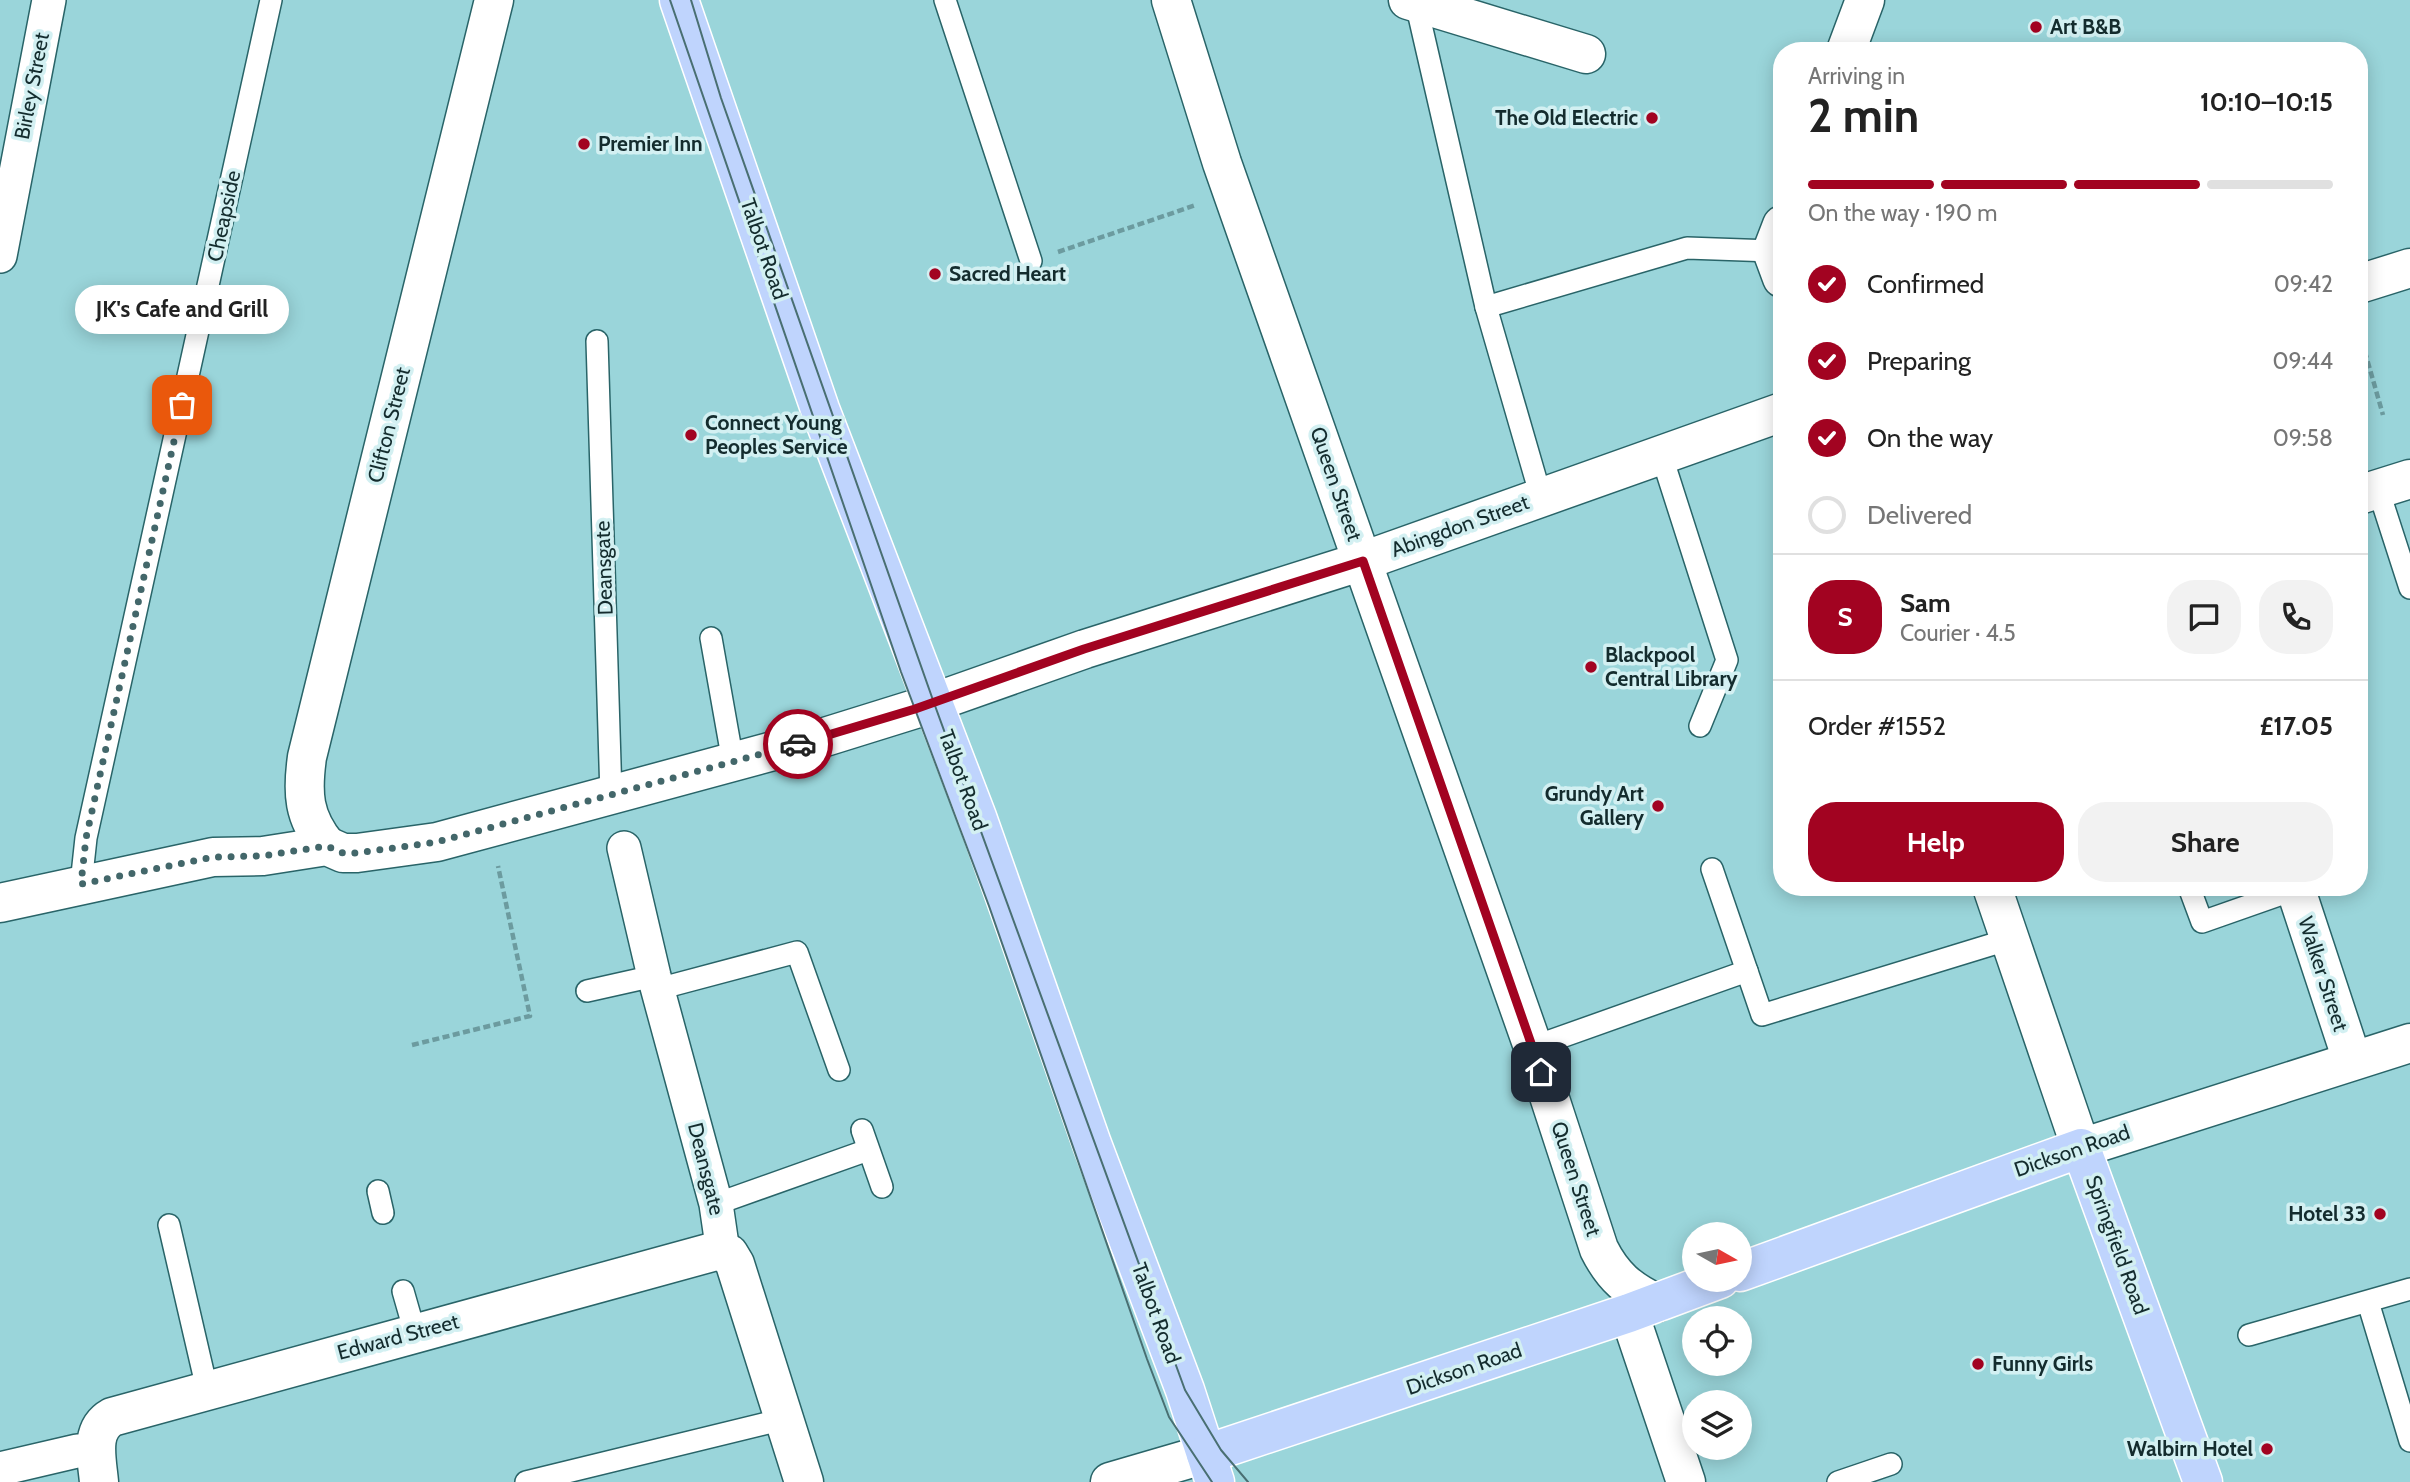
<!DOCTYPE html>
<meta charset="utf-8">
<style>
body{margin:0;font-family:Cabin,sans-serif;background:#f2f2f2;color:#222;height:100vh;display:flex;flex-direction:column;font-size:26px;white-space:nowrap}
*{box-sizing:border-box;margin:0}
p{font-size:23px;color:#767676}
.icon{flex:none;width:38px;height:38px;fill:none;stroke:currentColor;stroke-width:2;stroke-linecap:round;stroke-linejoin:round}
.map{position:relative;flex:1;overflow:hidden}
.drawer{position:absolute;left:1773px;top:42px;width:595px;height:854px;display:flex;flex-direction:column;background:#fff;border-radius:28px;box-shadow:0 4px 18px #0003}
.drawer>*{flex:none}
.needle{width:46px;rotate:99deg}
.tools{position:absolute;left:1682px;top:1222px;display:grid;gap:14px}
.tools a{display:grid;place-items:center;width:70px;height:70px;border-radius:50%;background:#fff;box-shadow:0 4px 18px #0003;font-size:35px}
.pin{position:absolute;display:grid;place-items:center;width:60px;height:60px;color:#fff;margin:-30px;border-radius:14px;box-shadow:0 4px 10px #0006}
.courier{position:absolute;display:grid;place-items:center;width:70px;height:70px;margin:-35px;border:5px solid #a20321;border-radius:50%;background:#fff;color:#222;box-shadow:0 2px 9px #0007}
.bubble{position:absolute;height:49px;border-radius:24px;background:#fff;box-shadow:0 4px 18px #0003;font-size:23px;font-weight:800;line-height:49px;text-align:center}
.head em{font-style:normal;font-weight:800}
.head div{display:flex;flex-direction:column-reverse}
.head{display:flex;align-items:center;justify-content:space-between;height:119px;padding:0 35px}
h1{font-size:46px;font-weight:800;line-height:52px}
.bar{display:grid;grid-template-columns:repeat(4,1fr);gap:10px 7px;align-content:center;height:84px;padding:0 35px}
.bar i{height:9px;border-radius:5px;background:#e0e0e0}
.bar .selected{background:#a20321}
.bar p{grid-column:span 4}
.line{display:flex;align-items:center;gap:18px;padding:0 35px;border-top:2px solid #e0e0e0}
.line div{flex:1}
.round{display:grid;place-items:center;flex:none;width:74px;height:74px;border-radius:28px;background:#f2f2f2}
ol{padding:0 35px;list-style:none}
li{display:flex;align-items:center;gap:21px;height:77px}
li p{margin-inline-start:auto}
li .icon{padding:7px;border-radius:50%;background:#a20321;color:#fff;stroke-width:4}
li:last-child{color:#767676}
li i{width:38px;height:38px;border:4px solid #e0e0e0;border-radius:50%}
.action{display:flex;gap:14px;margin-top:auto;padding:14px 35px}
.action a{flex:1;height:80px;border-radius:28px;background:#a20321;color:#fff;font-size:28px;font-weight:800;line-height:80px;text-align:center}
.action a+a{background:#f2f2f2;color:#222}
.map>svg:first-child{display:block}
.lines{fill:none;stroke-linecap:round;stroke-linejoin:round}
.service-casing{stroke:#296468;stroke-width:24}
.pedestrian-casing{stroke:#296468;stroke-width:36}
.minor-casing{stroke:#296468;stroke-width:41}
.tertiary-casing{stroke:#296468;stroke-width:41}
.primary-casing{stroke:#fff;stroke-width:41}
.path{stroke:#6c9b9f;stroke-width:4.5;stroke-dasharray:7 3.5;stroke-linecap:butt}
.service{stroke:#fff;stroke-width:21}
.pedestrian{stroke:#fff;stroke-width:33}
.minor{stroke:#fff;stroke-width:38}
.tertiary{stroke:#fff;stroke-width:38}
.primary{stroke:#bfd4fd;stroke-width:38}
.tram{stroke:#496f72;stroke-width:2}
.done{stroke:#43676a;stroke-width:7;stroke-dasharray:0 12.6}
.route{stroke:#a20321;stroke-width:9}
.poi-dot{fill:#a20321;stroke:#d3f0f2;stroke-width:2.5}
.labels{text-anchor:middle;stroke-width:7;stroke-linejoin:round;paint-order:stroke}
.poi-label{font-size:21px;font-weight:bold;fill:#142c2e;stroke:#d3f0f2;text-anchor:start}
.street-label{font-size:21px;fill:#142c2e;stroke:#d3f0f2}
</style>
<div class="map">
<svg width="2410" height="1482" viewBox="0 0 2410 1482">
<rect width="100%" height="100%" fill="#9ad5da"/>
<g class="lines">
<defs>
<g id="service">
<polyline points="945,0 1031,261"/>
<polyline points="1416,3 1486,307 1541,497"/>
<polyline points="1486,307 1687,248 1772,251"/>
<polyline points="597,341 611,796"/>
<polyline points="1661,454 1727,660 1700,726"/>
<polyline points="2378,489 2410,588"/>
<polyline points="711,638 733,762"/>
<polyline points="1712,869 1762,1015 2010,939"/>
<polyline points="81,884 86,838 271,0"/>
<polyline points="2189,887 2202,922 2296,889"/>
<polyline points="658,989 797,952 839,1070"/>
<polyline points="587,991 654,976"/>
<polyline points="1533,1047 1747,971"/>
<polyline points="862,1130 882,1187"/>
<polyline points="378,1191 383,1213"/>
<polyline points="716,1204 868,1150"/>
<polyline points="169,1225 207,1389"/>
<polyline points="403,1291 415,1333"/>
<polyline points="2368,1302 2410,1441"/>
<polyline points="2249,1335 2410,1289"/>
<polyline points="526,1482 784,1419"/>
<polyline points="1838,1482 1891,1464"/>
</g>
<g id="pedestrian">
<polyline points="0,256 49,0"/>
<polyline points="624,848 654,976 716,1204 723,1252"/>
<polyline points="0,1469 77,1451 96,1451"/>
</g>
<g id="minor">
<path d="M1171 0 1222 163 1533 1047 1599 1249C1613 1277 1629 1290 1656 1303"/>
<polyline points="1408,0 1586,54"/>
<polyline points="1846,51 1865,0"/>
<polyline points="1782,225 1772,251 1782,278"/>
<polyline points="2359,284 2410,268"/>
<polyline points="2359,495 2410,479"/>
<path d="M327 846C303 817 302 793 307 757L494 0"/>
<polyline points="1992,887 2081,1148"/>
<polyline points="2295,887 2352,1060"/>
<polyline points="0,903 213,857 263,856 327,846 343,853 357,853 437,842 825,737 915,709 1085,649 1363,561 1782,412"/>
<polyline points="1629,1313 1686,1482"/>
<path d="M99 1482C97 1459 89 1430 112 1417L716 1251 729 1254 735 1264 804 1482"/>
<polyline points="1110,1482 1206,1454"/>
</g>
<polyline id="tertiary" points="2081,1148 2410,1043"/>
<g id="primary">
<polyline points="679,0 820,409 977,817 1092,1144 1185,1390 1215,1482"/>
<polyline points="1740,1272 2081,1148 2203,1482"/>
<polyline points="1206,1454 1629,1313 1720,1279"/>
</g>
</defs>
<use href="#service" class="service-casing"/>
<use href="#pedestrian" class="pedestrian-casing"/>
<use href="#minor" class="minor-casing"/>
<use href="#tertiary" class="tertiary-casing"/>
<use href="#primary" class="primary-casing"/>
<g class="path">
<polyline points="1058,252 1196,205"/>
<polyline points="2359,331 2383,415"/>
<polyline points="412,1045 530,1016 498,866"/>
</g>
<use href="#service" class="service"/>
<use href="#pedestrian" class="pedestrian"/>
<use href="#minor" class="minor"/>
<use href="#tertiary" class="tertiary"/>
<use href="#primary" class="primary"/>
<g class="tram">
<polyline points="670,0 901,672 989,906 1147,1359 1169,1417 1212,1482"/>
<polyline points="691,0 721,98 934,703 1185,1390 1221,1450 1248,1482"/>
</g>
</g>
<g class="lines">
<polyline class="done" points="182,405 86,838 81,884 213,857 262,856 327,846 343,853 357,853 437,842 798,744"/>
<polyline class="route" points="798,744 915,709 1084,649 1363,561 1541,1072"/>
</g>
<g class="poi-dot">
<circle cx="2036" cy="27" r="7"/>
<circle cx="1652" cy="118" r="7"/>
<circle cx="584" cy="144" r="7"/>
<circle cx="935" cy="274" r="7"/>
<circle cx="691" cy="435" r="7"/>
<circle cx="1591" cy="667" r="7"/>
<circle cx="1658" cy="806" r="7"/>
<circle cx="2380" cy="1214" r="7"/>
<circle cx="1978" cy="1364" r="7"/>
<circle cx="2267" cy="1449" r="7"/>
</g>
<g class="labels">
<g class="poi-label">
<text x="2050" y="34">Art B&amp;B</text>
<text x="1638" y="125" text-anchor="end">The Old Electric</text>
<text x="598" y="151">Premier Inn</text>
<text x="949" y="281">Sacred Heart</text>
<text x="705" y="430">Connect Young<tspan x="705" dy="24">Peoples Service</tspan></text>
<text x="1605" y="662">Blackpool<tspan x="1605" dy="24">Central Library</tspan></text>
<text x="1644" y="801" text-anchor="end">Grundy Art<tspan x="1644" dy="24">Gallery</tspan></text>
<text x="2366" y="1221" text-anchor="end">Hotel 33</text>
<text x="1992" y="1371">Funny Girls</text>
<text x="2253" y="1456" text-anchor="end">Walbirn Hotel</text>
</g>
<g class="street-label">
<text transform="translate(32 86) rotate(-79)" y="7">Birley Street</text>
<text transform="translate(224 216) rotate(-78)" y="7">Cheapside</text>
<text transform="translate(764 249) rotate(71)" y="7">Talbot Road</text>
<text transform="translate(389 425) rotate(-76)" y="7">Clifton Street</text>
<text transform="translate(1336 484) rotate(71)" y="7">Queen Street</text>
<text transform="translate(1460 526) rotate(-20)" y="7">Abingdon Street</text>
<text transform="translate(604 568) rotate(-92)" y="7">Deansgate</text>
<text transform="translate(963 780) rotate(70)" y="7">Talbot Road</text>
<text transform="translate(2323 974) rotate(72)" y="7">Walker Street</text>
<text transform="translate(2072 1151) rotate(-19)" y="7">Dickson Road</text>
<text transform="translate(706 1169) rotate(76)" y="7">Deansgate</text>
<text transform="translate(1576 1179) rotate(72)" y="7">Queen Street</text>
<text transform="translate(2117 1245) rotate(70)" y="7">Springfield Road</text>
<text transform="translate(1156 1313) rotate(70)" y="7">Talbot Road</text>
<text transform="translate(398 1337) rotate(-15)" y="7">Edward Street</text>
<text transform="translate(1464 1369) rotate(-19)" y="7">Dickson Road</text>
</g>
</g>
</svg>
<div class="tools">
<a><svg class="needle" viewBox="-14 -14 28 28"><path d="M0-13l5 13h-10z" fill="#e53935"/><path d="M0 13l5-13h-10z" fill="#767676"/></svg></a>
<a><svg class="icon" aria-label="locate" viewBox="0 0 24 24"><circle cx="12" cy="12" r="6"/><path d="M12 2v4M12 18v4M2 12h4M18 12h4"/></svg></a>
<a><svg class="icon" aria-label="layers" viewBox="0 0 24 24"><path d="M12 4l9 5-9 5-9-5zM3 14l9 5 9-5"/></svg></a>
</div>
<div class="pin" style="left:182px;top:405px;background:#ea580c"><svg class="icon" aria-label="bag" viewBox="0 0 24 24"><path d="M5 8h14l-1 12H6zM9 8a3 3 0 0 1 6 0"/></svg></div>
<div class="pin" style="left:1541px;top:1072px;background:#1f2937"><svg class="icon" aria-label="home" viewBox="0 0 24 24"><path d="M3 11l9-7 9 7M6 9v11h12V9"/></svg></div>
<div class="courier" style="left:798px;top:744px"><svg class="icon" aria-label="car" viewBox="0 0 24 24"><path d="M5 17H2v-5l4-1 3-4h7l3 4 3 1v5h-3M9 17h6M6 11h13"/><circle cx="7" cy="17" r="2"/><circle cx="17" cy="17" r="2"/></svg></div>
<div class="bubble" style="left:75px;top:285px;width:214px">JK's Cafe and Grill</div>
<section class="drawer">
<div class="head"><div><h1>2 min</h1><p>Arriving in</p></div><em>10:10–10:15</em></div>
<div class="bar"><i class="selected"></i><i class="selected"></i><i class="selected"></i><i></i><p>On the way · 190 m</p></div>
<ol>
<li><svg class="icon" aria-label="check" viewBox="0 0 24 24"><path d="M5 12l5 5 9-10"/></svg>Confirmed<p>09:42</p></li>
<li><svg class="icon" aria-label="check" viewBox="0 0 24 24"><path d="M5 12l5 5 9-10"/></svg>Preparing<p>09:44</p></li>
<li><svg class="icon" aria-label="check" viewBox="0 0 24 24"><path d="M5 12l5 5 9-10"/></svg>On the way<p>09:58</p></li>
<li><i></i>Delivered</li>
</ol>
<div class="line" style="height:126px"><b class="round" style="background:#a20321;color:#fff">S</b><div><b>Sam</b><p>Courier · 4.5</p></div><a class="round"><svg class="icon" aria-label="chat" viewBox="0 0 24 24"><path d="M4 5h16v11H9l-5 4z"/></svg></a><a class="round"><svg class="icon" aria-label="phone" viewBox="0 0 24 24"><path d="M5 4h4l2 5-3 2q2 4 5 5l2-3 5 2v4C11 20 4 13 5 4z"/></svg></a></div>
<div class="line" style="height:91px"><div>Order #1552</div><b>£17.05</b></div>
<div class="action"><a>Help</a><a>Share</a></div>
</section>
</div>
